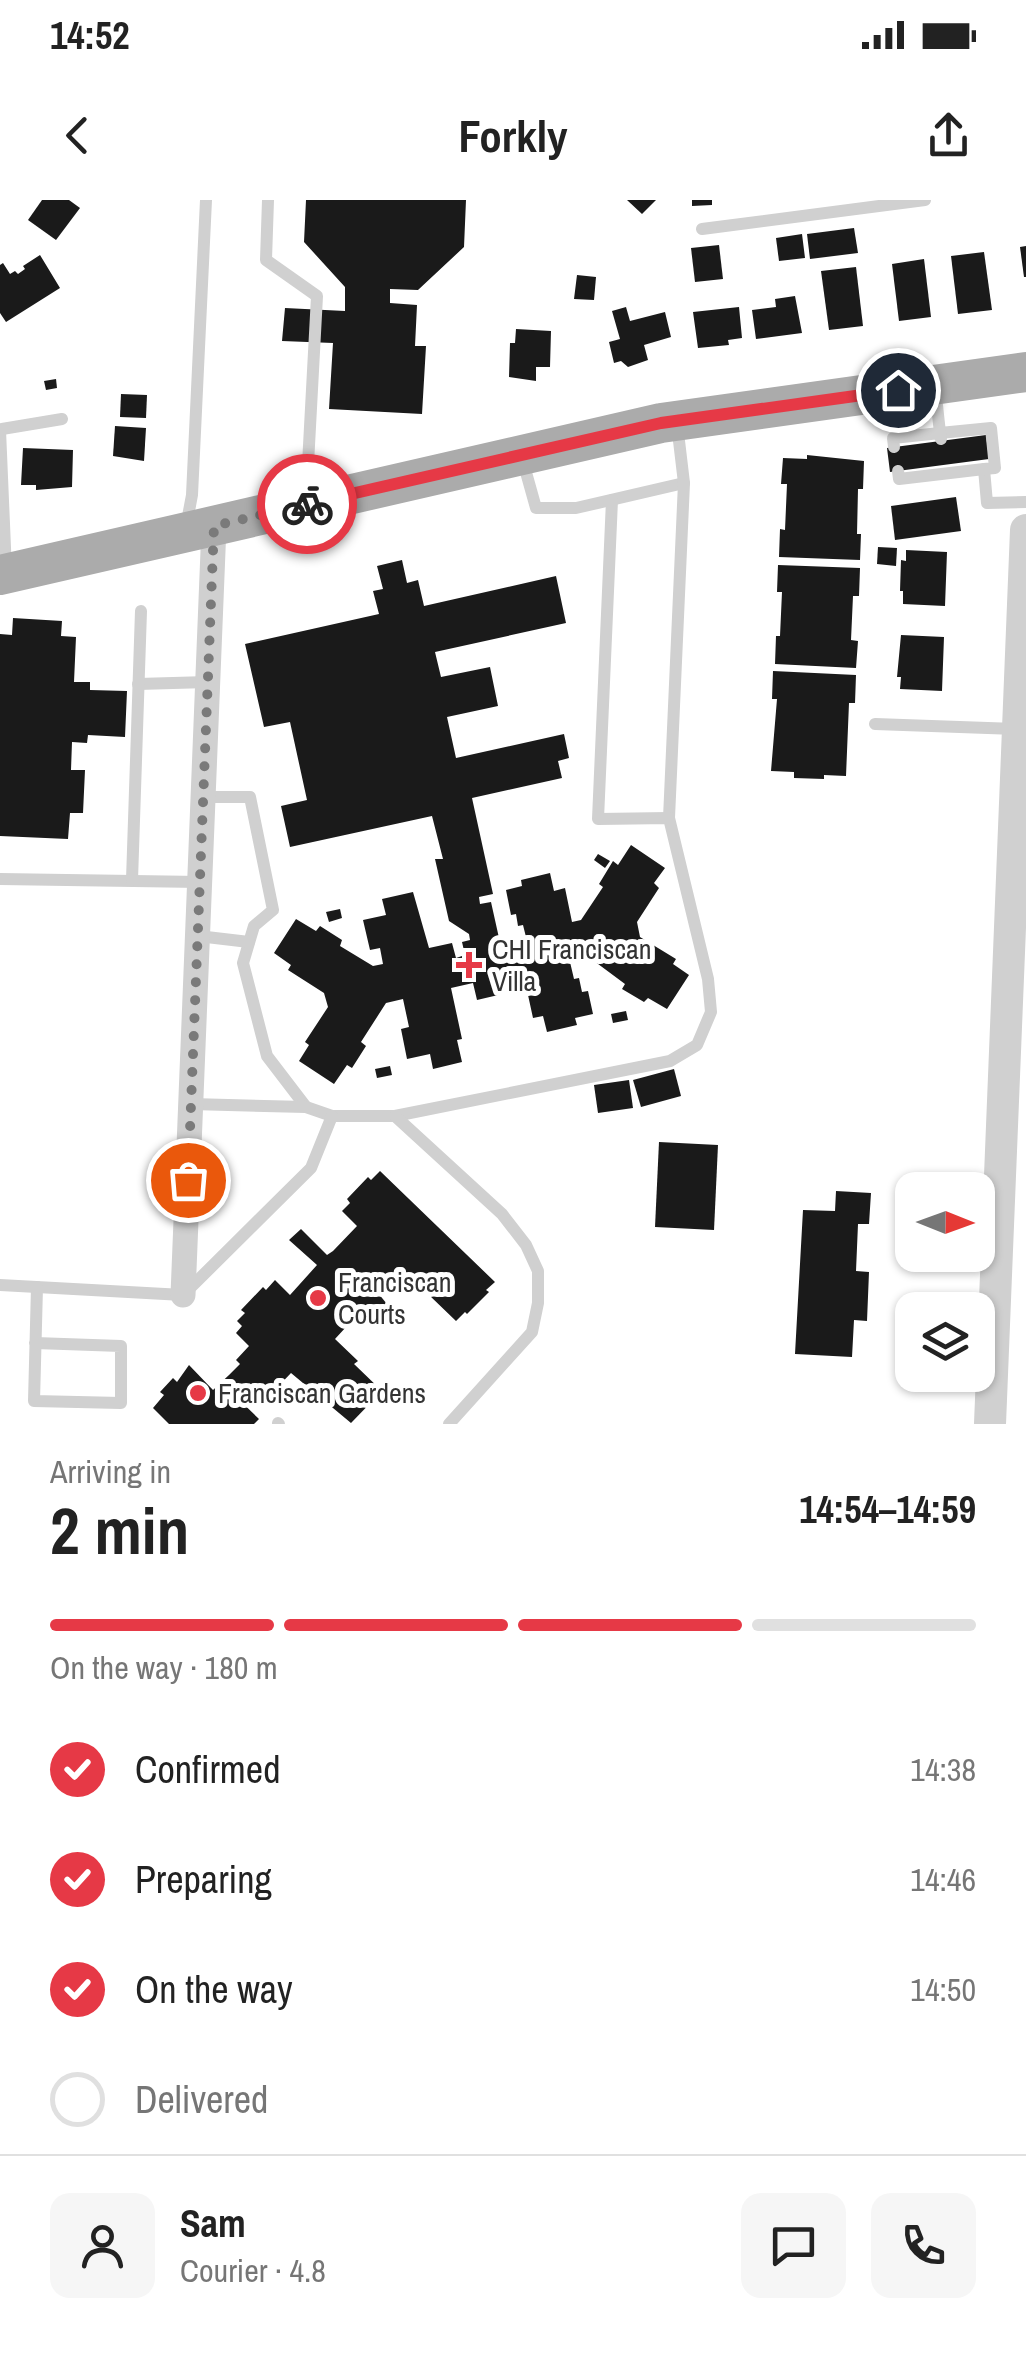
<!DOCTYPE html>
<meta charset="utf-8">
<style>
body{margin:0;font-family:"Archivo Narrow",sans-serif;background:#f6f6f6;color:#222;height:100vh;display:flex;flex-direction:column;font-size:38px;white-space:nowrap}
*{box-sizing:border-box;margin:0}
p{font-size:32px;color:#767676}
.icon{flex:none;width:55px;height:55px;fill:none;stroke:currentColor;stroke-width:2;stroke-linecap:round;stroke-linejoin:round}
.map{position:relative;height:1224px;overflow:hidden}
.panel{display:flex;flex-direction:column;background:#fff;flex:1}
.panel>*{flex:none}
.needle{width:65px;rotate:91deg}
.fabs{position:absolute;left:895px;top:972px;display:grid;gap:20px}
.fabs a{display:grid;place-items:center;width:100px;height:100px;border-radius:20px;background:#fff;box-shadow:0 2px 8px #0004;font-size:50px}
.pin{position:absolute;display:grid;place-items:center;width:85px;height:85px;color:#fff;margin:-42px;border:5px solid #fff;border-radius:50%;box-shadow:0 2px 10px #0007}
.courier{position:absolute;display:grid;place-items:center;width:100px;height:100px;margin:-50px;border:8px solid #e63946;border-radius:50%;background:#fff;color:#222;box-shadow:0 2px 12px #0007}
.summary em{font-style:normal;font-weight:700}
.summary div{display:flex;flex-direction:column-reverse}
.summary{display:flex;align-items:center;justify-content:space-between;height:170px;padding:0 50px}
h1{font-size:65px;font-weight:700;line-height:75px}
.bar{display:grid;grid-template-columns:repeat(4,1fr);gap:15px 10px;align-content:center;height:120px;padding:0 50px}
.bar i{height:12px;border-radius:8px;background:#e0e0e0}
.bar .current{background:#e63946}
.bar p{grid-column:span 4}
.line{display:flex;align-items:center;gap:25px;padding:0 50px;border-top:2px solid #e0e0e0}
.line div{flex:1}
.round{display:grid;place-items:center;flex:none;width:105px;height:105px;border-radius:20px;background:#f6f6f6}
ol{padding:0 50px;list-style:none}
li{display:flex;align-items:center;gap:30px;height:110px}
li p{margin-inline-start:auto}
li .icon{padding:10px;border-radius:50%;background:#e63946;color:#fff;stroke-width:4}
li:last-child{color:#767676}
li i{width:55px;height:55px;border:5px solid #e0e0e0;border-radius:50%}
.status{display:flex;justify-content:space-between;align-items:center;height:70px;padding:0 50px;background:#fff;direction:ltr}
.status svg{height:28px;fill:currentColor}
header{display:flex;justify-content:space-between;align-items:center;height:130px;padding:0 50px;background:#fff;font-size:45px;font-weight:700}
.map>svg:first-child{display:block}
.building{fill:#1a1a1a}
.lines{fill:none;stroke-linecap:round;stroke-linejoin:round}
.service{stroke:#d0d0d0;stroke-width:12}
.minor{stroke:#d0d0d0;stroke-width:25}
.tertiary{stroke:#d0d0d0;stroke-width:32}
.primary{stroke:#ababab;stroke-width:40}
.done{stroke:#7a7a7a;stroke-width:10;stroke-dasharray:0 18}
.route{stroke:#e63946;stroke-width:12}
.poi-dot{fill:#e63946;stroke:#fff;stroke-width:4}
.labels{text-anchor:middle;stroke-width:10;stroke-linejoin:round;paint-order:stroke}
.poi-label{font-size:28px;fill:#333;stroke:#fff;text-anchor:start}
</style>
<div class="status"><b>14:52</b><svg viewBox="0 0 49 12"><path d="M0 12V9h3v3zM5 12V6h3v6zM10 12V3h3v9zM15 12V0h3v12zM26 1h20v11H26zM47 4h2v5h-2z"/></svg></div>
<header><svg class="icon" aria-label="back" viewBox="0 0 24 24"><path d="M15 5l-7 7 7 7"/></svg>Forkly<svg class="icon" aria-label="share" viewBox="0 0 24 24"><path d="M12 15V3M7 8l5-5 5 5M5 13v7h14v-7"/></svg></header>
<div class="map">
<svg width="1026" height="1224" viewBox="0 0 1026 1224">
<rect width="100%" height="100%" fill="#fff"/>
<g class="building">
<polygon points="42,0 69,0 80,8 56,40 28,20"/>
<polygon points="306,0 466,0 464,47 418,90 390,89 390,103 417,105 415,146 426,146 422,214 329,209 333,143 282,141 285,108 345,111 345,87 304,42"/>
<polygon points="627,0 656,0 642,14"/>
<polygon points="692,0 712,0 712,5 692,6"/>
<polygon points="854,28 858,53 810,59 807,34"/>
<polygon points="802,34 805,58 779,61 776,38"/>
<polygon points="719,45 723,79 695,82 691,48"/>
<polygon points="1026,46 1026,77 1024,77 1020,47"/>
<polygon points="984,52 992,110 958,114 951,56"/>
<polygon points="40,55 60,88 6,122 0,113 0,65 3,63 10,74 15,71 18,74 25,69 23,66"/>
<polygon points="924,59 931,117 899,121 892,64"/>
<polygon points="856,67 863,126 829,130 821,71"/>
<polygon points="577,75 596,77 594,100 574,99"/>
<polygon points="795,96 802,133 756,139 752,110 776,107 775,99"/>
<polygon points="626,107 630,121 665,112 671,137 644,145 648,160 628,167 621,161 614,163 609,142 620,139 612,111"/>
<polygon points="739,107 742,138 728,140 729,145 698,148 693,112"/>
<polygon points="516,129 551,131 550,167 536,167 536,181 509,177 510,143 515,143"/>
<polygon points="56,179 57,188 46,190 44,181"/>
<polygon points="121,194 147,195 146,218 120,217"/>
<polygon points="115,226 146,228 144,261 113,256"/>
<polygon points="986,235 989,259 890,272 887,248"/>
<polygon points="23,248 73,250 72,287 36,290 36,285 21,285"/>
<polygon points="807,255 864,261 863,289 858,289 857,334 861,334 860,360 779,357 780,329 785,330 787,284 781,284 783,258 807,259"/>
<polygon points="956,297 961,331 895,340 891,306"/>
<polygon points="878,347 897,348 896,366 877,364"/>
<polygon points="906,350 947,352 945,406 903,404 903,391 900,391 901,360 906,361"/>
<polygon points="402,360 407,383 418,380 424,406 556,376 566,423 435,452 441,477 490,467 498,506 447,517 456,558 564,534 569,558 558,561 562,578 472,598 493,694 479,697 480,704 491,702 501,747 527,741 523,725 518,726 516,714 511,715 506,690 522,686 521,680 550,673 554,691 565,688 572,722 581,720 603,687 599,684 613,661 618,665 631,645 665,668 654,683 659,688 637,722 640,737 676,759 673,764 689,775 667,809 648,798 644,802 622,789 625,784 590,758 570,762 574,779 579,778 582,792 588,791 593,814 575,818 577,825 547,832 543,816 533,818 523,772 508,776 511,792 477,800 473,783 451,788 462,839 457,840 462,862 433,869 430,854 407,859 401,829 409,827 403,799 386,803 361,842 366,846 352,868 347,865 334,884 299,861 309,845 305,842 328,807 324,793 288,770 291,765 274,753 296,719 316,731 320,726 342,740 340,746 373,766 383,764 380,748 370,750 363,720 386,715 382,699 413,692 429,748 452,743 456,758 465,755 462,742 470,740 469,734 449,721 435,659 443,659 432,616 290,647 281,606 307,600 290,522 264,527 245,444 379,414 373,391 383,389 377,366"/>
<polygon points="778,365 860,368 859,396 853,396 851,440 858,441 856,468 775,464 776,436 780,436 782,392 777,392"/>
<polygon points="13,418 62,421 61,436 76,437 74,482 90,482 90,490 127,491 125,537 88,535 87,543 72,542 71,570 85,570 83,613 70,613 68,639 0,636 0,434 12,435"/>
<polygon points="901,435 944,437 942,491 900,489 901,477 897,477"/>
<polygon points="773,471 856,475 855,503 849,503 846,576 824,575 824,579 794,578 794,572 771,571 777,499 772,499"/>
<polygon points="598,654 610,661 605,668 594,660"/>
<polygon points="340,709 342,718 329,722 326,712"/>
<polygon points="626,811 628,820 613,823 611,814"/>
<polygon points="390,866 392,875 377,878 375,869"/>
<polygon points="674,869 681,896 641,907 633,880"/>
<polygon points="629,880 633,908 598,913 594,885"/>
<polygon points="659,942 718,945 714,1030 655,1027"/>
<polygon points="380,971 495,1082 486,1090 489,1092 467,1114 465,1112 456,1121 402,1069 378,1093 391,1109 375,1126 358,1114 335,1139 358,1161 354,1164 382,1191 351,1223 291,1173 271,1194 262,1185 251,1196 237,1183 230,1191 259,1219 254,1224 169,1224 153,1208 164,1195 160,1192 173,1178 177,1182 189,1165 213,1190 229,1175 240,1164 236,1160 249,1146 236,1133 242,1126 237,1121 245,1113 241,1110 263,1087 266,1090 275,1080 290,1095 317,1065 289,1040 301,1029 327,1055 333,1051 357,1026 342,1011 350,1003 347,999 368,977 371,980"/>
<polygon points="836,991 871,993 869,1024 858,1024 856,1071 869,1072 867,1121 854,1120 852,1157 795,1154 803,1010 835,1011"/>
</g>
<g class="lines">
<g class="service">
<polyline points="268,0 266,60 317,96 308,264 326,293"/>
<polyline points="702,29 925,0"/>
<polyline points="935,187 940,233 991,228 995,268 984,269 987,303 1026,302"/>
<polyline points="2,229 62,219"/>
<polyline points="0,230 6,371"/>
<polyline points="894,247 893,238 940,233 941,239"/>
<polyline points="522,258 536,308 576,308 684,283"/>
<polyline points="898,271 899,279 984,269"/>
<polyline points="186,327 192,295 206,0"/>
<polyline points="138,484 208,482"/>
<polyline points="875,524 1016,529"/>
<polyline points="203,597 250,597 273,710 254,726 243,763 267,856 306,907"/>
<polyline points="669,618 684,283 677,224"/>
<polyline points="0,679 200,682"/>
<polyline points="132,680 141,411"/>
<polyline points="198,736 249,742"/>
<polyline points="191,904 306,907 332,916 395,916 670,861 697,845 711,812 708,779 669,618 598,619 612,300"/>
<polyline points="395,916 502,1014 526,1045 538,1071 538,1103 532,1132 449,1224"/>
<polyline points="0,1085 183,1095 311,968 332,916"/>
<polyline points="35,1143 121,1146 121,1203 34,1201 37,1087"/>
<polyline points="278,1223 279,1224"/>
</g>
<polyline class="minor" points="183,1095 214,326"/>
<polyline class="tertiary" points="990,1224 1026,330"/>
<polyline class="primary" points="0,375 661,223 1026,172"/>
</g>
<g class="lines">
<polyline class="done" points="188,980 214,326 307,304"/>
<polyline class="route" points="307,304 661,223 898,190"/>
</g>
<g class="poi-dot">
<path d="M464 750h10v10h10v10h-10v10h-10v-10h-10v-10h10z"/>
<circle cx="318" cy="1098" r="10"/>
<circle cx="198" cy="1193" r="10"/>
</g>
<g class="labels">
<g class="poi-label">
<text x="492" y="759">CHI Franciscan<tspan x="492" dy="32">Villa</tspan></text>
<text x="338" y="1092">Franciscan<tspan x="338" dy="32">Courts</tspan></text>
<text x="218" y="1203">Franciscan Gardens</text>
</g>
</g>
</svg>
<div class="fabs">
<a><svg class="needle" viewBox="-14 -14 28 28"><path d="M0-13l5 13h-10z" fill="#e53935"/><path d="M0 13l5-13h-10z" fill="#767676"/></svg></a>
<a><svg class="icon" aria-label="layers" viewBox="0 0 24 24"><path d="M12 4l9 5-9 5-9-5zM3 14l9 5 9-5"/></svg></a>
</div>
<div class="pin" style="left:188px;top:980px;background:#ea580c"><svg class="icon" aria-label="bag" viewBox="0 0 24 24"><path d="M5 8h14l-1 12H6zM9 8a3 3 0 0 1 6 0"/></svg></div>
<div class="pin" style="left:898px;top:190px;background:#1f2937"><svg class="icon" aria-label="home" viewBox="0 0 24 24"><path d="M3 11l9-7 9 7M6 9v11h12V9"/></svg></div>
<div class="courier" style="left:307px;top:304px"><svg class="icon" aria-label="bike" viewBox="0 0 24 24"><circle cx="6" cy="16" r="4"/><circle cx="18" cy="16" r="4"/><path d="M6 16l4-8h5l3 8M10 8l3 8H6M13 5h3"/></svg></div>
</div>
<section class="panel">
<div class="summary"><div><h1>2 min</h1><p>Arriving in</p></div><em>14:54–14:59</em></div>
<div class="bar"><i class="current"></i><i class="current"></i><i class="current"></i><i></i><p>On the way · 180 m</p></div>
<ol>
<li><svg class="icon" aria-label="check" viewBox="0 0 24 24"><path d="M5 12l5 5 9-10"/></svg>Confirmed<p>14:38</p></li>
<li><svg class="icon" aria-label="check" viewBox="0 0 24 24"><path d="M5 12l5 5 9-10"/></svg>Preparing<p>14:46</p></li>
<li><svg class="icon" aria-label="check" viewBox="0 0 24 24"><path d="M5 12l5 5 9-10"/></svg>On the way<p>14:50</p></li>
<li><i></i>Delivered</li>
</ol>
<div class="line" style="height:180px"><a class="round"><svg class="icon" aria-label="person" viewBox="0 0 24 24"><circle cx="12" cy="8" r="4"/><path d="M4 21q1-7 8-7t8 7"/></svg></a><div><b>Sam</b><p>Courier · 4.8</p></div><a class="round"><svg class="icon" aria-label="chat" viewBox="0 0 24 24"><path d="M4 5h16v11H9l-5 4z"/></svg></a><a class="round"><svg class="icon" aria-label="phone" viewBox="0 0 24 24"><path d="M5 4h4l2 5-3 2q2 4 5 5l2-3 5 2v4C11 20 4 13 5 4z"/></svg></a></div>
</section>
